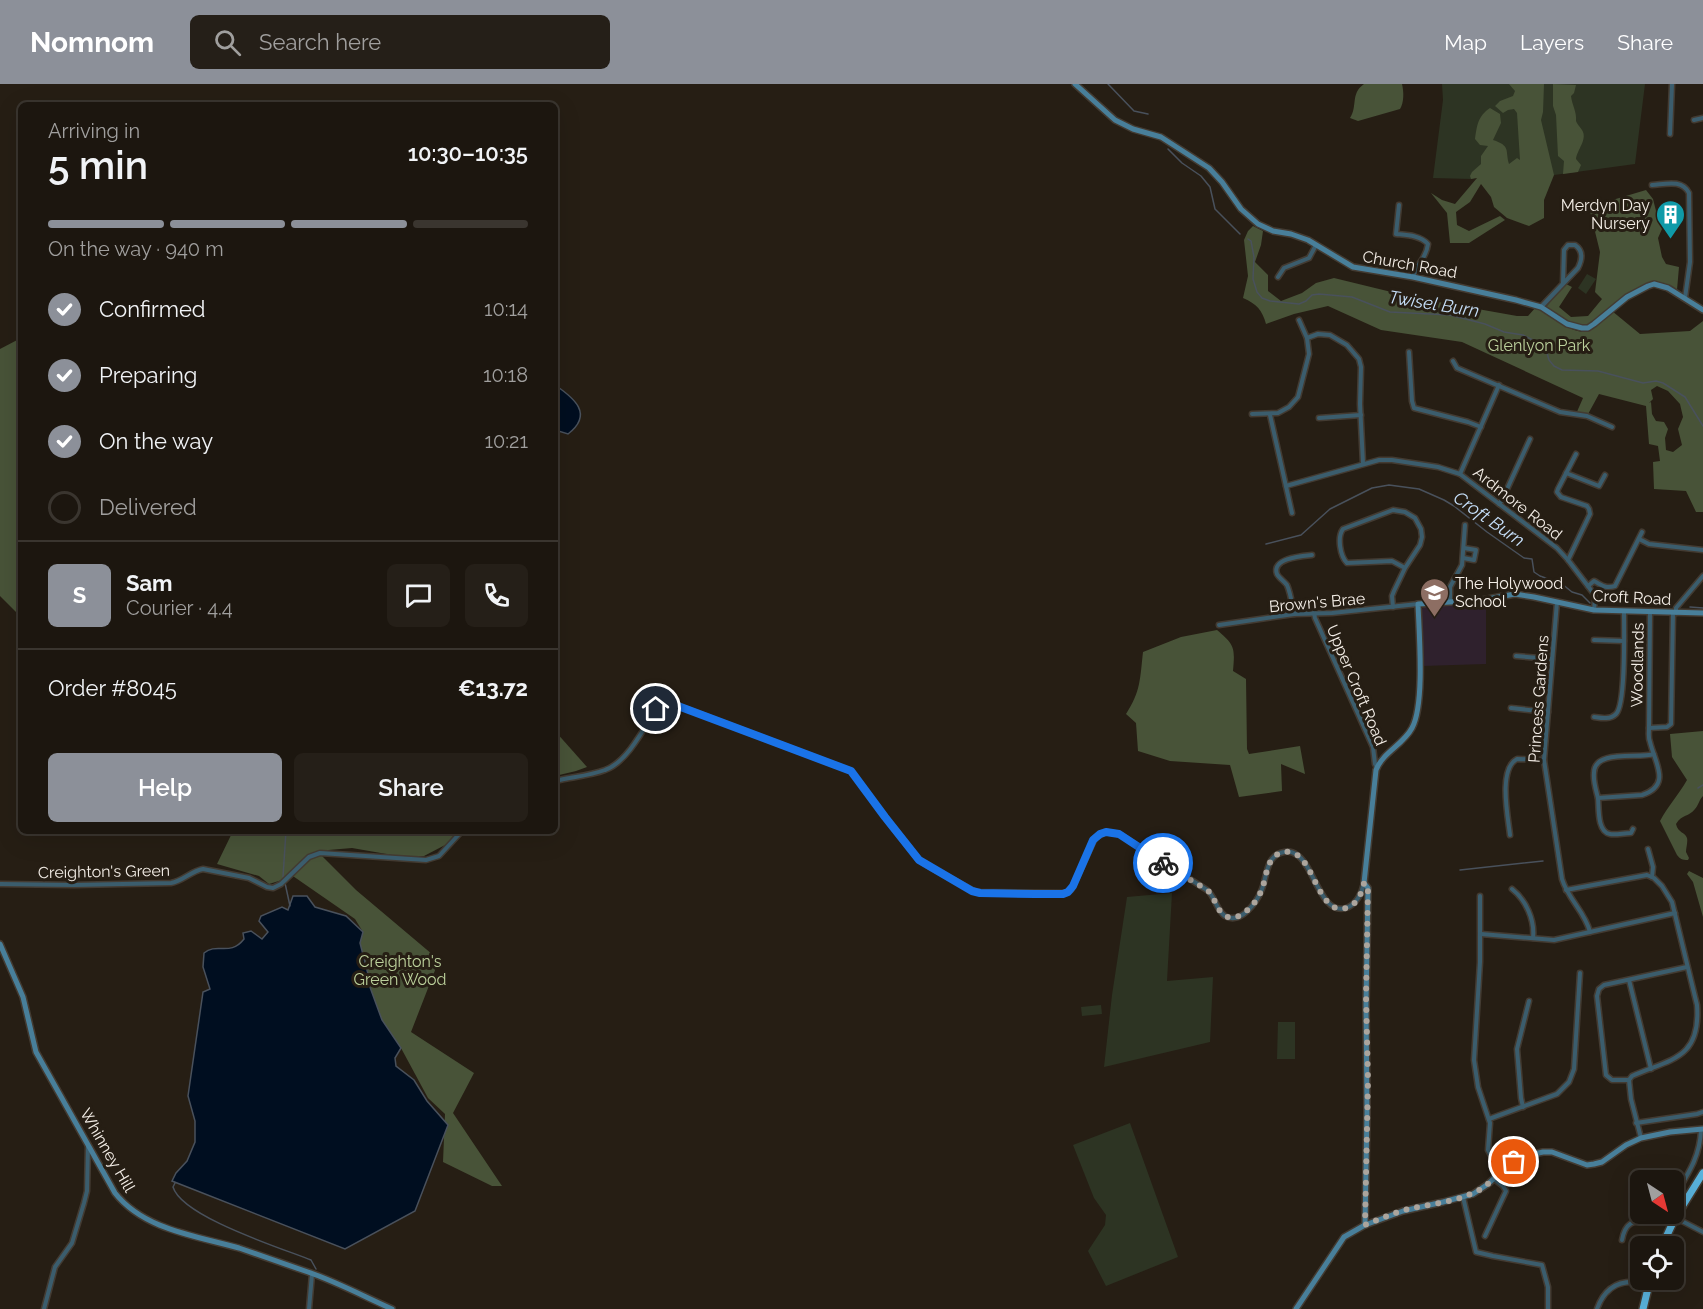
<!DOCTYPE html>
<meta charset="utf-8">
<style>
body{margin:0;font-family:Raleway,sans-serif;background:#251f18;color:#f1f3f6;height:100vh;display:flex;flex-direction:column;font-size:22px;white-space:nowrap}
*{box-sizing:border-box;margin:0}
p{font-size:20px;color:#a09f9e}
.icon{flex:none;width:33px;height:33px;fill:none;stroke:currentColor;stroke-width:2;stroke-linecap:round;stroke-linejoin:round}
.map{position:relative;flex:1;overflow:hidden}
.side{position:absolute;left:18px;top:18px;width:540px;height:732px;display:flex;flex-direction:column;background:#1c160f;border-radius:9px;box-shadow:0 6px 24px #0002,0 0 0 2px #3a352f}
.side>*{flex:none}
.needle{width:39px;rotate:144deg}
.buttons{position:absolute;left:1630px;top:1086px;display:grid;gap:12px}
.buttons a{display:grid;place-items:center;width:54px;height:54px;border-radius:9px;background:#1c160f;box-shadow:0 6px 24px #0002,0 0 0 2px #3a352f;font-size:30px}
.pin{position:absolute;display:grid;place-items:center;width:51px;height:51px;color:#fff;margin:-26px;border:3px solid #fff;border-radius:50%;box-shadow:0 2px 6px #0007}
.courier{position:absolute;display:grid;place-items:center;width:60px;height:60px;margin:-30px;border:4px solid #1a73e8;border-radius:50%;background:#fff;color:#222;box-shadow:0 2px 8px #0007}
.headline em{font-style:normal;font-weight:600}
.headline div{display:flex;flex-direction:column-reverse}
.headline{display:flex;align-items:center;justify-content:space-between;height:102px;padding:0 30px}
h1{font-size:39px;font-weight:600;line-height:45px}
.bar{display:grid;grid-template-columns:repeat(4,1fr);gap:9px 6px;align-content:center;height:72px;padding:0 30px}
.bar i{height:8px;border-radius:4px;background:#3a352f}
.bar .active{background:#8c9099}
.bar p{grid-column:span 4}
.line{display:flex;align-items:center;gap:15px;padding:0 30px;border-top:2px solid #3a352f}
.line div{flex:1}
.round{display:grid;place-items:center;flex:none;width:63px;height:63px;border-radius:9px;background:#251f18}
ol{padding:0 30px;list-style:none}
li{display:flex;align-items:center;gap:18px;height:66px}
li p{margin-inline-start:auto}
li .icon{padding:6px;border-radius:50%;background:#8c9099;color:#fff;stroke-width:4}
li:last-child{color:#a09f9e}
li i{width:33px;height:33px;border:3px solid #3a352f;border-radius:50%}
.action{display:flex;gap:12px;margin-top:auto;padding:12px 30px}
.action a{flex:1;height:69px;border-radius:9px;background:#8c9099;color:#fff;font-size:24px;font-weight:600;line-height:69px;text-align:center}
.action a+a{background:#251f18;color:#f1f3f6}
header{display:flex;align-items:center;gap:36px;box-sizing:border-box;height:84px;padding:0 30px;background:#8c9099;color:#fff}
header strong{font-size:28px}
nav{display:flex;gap:33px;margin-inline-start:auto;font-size:21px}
.search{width:420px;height:54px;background:#251f18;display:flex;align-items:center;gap:15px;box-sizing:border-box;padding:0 21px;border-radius:9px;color:#a09f9e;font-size:22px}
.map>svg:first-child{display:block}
.education{fill:#2f212d}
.green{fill:#2d3423}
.forest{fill:#485338;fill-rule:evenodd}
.water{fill:#000e20;stroke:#49515c;stroke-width:1.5}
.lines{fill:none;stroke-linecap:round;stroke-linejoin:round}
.stream{stroke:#49515c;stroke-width:1.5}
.street-casing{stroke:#433b32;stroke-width:7}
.secondary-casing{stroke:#433b32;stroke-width:8}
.highway-casing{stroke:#433b32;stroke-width:10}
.street{stroke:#3b5d6d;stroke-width:4}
.secondary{stroke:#487f9a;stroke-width:5}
.highway{stroke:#59b2dc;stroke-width:7}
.done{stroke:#aca59d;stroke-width:6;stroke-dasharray:0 10.8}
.route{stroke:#1a73e8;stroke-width:8}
.labels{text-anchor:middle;stroke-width:6;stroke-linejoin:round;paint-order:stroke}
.poi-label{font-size:16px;fill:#f4eee7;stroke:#261e14;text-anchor:end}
.street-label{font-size:16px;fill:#f4eee7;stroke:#261e14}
.park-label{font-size:16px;fill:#bcd19c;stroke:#261e14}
.water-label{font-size:18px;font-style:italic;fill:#c6dff9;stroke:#261e14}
</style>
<header>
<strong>Nomnom</strong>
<div class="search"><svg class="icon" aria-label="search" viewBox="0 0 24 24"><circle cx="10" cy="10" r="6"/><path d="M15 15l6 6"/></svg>Search here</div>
<nav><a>Map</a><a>Layers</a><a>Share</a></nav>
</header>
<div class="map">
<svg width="1703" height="1225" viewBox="0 0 1703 1225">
<rect width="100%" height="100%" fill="#261e14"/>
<polygon class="education" points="1486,518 1486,580 1422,582 1420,528 1422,525 1424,523"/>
<g class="green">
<polygon points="1442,0 1645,0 1635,80 1554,91 1478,93 1471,95 1433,94 1443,16"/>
<polygon points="1587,190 1596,195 1586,210 1578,204"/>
<polygon points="1172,809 1167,897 1213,893 1210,958 1104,983 1112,911 1127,813"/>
<polygon points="1101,921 1102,930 1082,932 1081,923"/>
<polygon points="1278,938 1295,938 1295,975 1277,975"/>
<polygon points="1130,1039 1178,1173 1106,1202 1088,1167 1105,1141 1106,1131 1094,1114 1073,1061"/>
</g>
<g class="forest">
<path d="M1364 0H1402C1404 8 1404 19 1400 25L1358 37 1350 34C1358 22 1350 10 1364 0Z"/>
<path d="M1509 0H1544L1543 28 1541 36 1554 91 1544 116V134L1529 142 1507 134 1494 123 1491 113 1481 100 1470 118 1456 128 1457 141 1469 147 1500 132 1505 136 1469 159H1450L1447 129 1431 109 1442 116 1455 120 1477 94 1471 95 1470 92 1472 88 1481 80V72L1488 62 1480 61 1475 55C1477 41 1478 32 1490 24L1500 30 1501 39 1493 56C1511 62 1505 66 1509 80L1517 74 1520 76 1517 29 1514 25 1508 26 1503 29 1495 22 1500 17 1513 12 1515 7Z"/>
<path d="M1553 0 1576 1 1574 9 1571 12C1572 21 1577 28 1576 37 1577 40 1580 43 1582 46 1588 55 1577 66 1576 75L1581 81 1578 88 1563 90 1564 77 1558 72 1556 31 1553 22Z"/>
<path d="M1646 106 1653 115 1657 131 1661 137 1662 145 1658 154 1662 173 1666 180 1679 183 1677 206 1654 197 1632 208 1591 241C1575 246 1558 232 1545 224L1566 200 1572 203 1559 223 1571 233 1588 232 1602 215 1595 208 1600 168 1589 123Z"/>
<path d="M1253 142 1263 147 1261 161 1255 178 1268 191V207L1281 217 1302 209 1316 199 1334 194 1416 214 1517 232H1528L1536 223C1548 231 1576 254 1591 246 1598 242 1606 233 1612 227L1640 250 1690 247 1703 237V428H1696L1686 407 1654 405 1653 378 1660 377 1658 362 1649 360 1646 322 1599 310 1587 332 1576 330 1583 314 1462 258 1381 246 1328 222 1294 230 1266 240C1262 226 1257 220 1243 214L1248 192 1244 156 1248 147ZM1657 302 1668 307 1680 320 1683 333 1678 345 1682 361 1673 368 1666 366 1665 354 1668 345 1664 338 1656 337 1652 330 1651 318 1649 319 1653 315 1651 306Z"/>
<polygon points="21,254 21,533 0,512 0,265"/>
<path d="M1217 546C1235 561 1235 564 1233 587L1246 595 1247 665 1249 670 1300 662 1305 690 1281 680 1282 707 1239 713 1230 681 1170 677 1138 667 1136 639 1126 630C1141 607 1140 594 1143 568L1181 553Z"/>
<polygon points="555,647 587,683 576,687 555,692"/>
<path d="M1703 647V712C1699 716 1699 720 1695 725 1689 733 1682 730 1676 740 1678 749 1685 748 1687 754 1688 758 1686 764 1686 768L1689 774 1688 776C1682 776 1680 775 1677 771L1660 737C1668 722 1679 710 1687 696L1672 673 1670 650Z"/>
<polygon points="233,747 457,747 447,760 424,772 398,772 352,764 317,767 356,806 439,876 411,948 474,989 453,1029 502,1102 492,1102 443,1078 445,1030 428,1014 401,964 382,936 367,895 368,890 360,859 363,848 355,835 290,790 282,796 269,800 259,792 217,780"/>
<polygon points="1689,787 1703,794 1703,833 1693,798 1687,790"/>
</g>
<g class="water">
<path d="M555 301C574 314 594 330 568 350L555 346Z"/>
<path d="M293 812H307L315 823 346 832 363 848 360 859 368 890 367 895 382 936 401 964 395 974 396 982 414 996 427 1017 448 1041 415 1127 345 1165 172 1097 176 1089 187 1077 195 1058V1037L188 1012 203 908 210 905 203 883 204 869C217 858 230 873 244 855L243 849 251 847 262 855 268 848 259 837 261 832 282 823 288 826Z"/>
</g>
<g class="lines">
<g class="stream">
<polyline points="1108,0 1134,27 1148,30"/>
<polyline points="1168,65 1182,79 1201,92 1210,103 1215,125 1240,150"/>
<polyline points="1248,155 1251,157 1254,173 1253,195 1257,208 1262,214 1270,217 1299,220 1306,217 1312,211 1319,210 1352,213 1390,228 1450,231 1485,240 1504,248 1523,251 1545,262 1549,276 1554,282 1562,286 1598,287 1643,299 1656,297 1663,299 1685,313 1703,342"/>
<polyline points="1266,460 1301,451 1330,425 1372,404 1389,401 1419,405 1444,416 1454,422 1487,448 1524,474 1532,475 1534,488 1540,492 1562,500 1572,508 1582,511 1590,519"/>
<polyline points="1690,523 1703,524"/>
<polyline points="1698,704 1703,701"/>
<polyline points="1460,786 1543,777"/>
<polyline points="283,793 286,747"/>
<polyline points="285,799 290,822"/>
<path d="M175 1099 173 1103C182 1133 281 1164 311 1176L316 1185"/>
</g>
<defs>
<g id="street">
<polyline points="1694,36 1703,34"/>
<polyline points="1670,50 1672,0"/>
<path d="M1652 101C1666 100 1682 95 1689 109L1690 178 1685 214"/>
<path d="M1399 121 1396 150C1406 151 1420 151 1428 160 1426 176 1417 178 1413 193"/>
<polyline points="1278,193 1284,184 1309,174 1316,161"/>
<path d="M1541 223 1578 184C1582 176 1584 167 1575 161H1568L1564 166 1563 199"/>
<polyline points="1307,254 1318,250 1330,251 1347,261 1359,275 1361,283 1360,320 1363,379"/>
<polyline points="1409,268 1412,317 1414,324 1468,338 1481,343"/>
<polyline points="1453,277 1457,284 1560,328 1587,332 1612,343"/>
<polyline points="1252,330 1278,329 1289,323 1298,313 1309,270 1307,254 1299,236"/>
<polyline points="1270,331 1292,429"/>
<polyline points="1319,334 1361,331"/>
<polyline points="1566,389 1599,402 1605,391"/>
<polyline points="1460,390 1499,301"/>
<polyline points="1286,402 1379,376 1392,376 1438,383 1460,390 1557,464 1568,476 1594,510 1595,515 1594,526"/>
<polyline points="1499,420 1502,416 1530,355"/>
<polyline points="1639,455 1649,460 1703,466"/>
<polyline points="1463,474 1474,476 1476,466 1464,464"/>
<polyline points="1568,476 1590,430 1589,425 1587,422 1561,413 1557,408 1558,405 1576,370"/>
<path d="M1588 502 1594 497C1602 501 1605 505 1615 502L1642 448"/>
<polyline points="1450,518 1450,503 1462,481 1465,441"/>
<path d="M1557 518 1544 676 1562 795C1568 815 1585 828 1590 848"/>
<path d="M1393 523 1392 512 1394 507 1405 484 1420 461 1422 453 1421 445 1415 434 1405 428 1393 426 1343 445C1337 453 1340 472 1347 479L1392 477 1405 484"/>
<polyline points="1650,528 1649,644 1667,643 1671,640 1673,529"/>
<polyline points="1314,529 1315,534 1373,663 1375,680 1377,683"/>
<polyline points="1676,529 1676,524 1703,492"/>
<path d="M1294 530C1292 521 1291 510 1287 501 1284 497 1279 494 1277 490 1271 474 1303 472 1312 471"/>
<polyline points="1219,541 1294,530 1332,529 1418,520"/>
<polyline points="1594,556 1624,557"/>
<polyline points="1516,572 1552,575"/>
<polyline points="1511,624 1548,628"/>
<path d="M1594 633C1601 634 1610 636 1616 630 1626 620 1624 545 1624 528"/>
<path d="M1649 644C1649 649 1648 654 1650 658 1655 679 1672 701 1642 711L1598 714C1596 706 1593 697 1594 689 1594 665 1638 675 1654 670"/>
<path d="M555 697C571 693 589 692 605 686 628 678 645 642 658 622L662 619 668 618 851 687 885 733 919 776 930 783 976 808 1066 809 1071 806 1073 802 1095 754 1106 748 1119 750 1207 806C1215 812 1216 826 1225 832 1241 841 1257 818 1262 805 1267 792 1266 771 1284 768 1288 767 1293 768 1297 771 1314 781 1321 832 1346 824 1356 821 1362 809 1364 799"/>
<path d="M1598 714C1599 724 1597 748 1610 750 1616 751 1624 749 1631 749L1633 745"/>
<path d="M1510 751C1508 733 1498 685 1517 675L1544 676"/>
<polyline points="1648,765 1653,783 1652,793"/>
<path d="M0 800 74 801 171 799C183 797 191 787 203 785L249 794 267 803 273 804 281 800 309 773 320 769 426 776 439 772 462 747"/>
<path d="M1512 805C1526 816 1535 836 1533 854"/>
<path d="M1566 806 1647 791 1654 794 1662 802 1672 818 1697 921C1701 975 1671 975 1632 992L1629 996"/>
<polyline points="1480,812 1480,878 1474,976 1478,1003 1490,1039 1488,1066 1500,1088"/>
<polyline points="1481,850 1554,856 1675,829"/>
<polyline points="1629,896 1651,985"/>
<polyline points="1629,996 1612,996 1606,991 1597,912 1599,905 1604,901 1687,883"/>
<polyline points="1629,996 1631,1015 1641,1054"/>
<polyline points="1523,1023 1521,1014 1517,965 1529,917"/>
<polyline points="1489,1035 1557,1010 1569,998 1574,985 1580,889"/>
<polyline points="1636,1039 1697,1030 1703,1028"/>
<polyline points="1463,1113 1476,1168 1493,1172 1542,1181 1548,1203 1548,1225"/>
<path d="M1674 1113C1688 1090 1700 1073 1701 1046"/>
<polyline points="1676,1134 1703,1148"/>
<polyline points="1485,1152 1506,1107 1503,1102 1494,1095"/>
<path d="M1622 1156C1627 1127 1647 1143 1663 1130"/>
<polyline points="44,1225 55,1183 72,1159 84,1119 87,1107 88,1062"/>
<polyline points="309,1225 312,1190"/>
<path d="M1597 1225C1606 1200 1624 1194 1648 1200"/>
</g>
<g id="secondary">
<polyline points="1075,0 1115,36 1133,45 1161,53 1209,84 1222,98 1241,125 1258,140 1273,147 1291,150 1308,156 1353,183 1413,193 1516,216 1541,223 1567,240 1582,244 1588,244 1594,240 1627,213 1648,202 1654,200 1668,204 1703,226"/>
<path d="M0 860 23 913 36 968 115 1109C144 1146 197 1152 239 1164 262 1172 285 1180 308 1188 337 1198 365 1213 392 1225"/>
<path d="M1365 1141 1367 1028 1366 921 1368 804 1364 799 1376 686C1383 668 1403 661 1412 644 1425 620 1419 549 1418 520L1482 516 1515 510 1534 513 1594 526 1703 529"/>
<polyline points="1296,1225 1344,1153 1365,1141 1403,1127 1443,1118 1473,1110 1488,1100 1508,1081 1525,1072 1543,1068 1552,1068 1587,1081 1594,1080 1602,1078 1626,1061 1641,1054 1670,1048 1703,1045"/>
</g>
<g id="highway">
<polyline points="1662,1162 1675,1134 1703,1089"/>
<polyline points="1643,1225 1650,1196"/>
</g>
</defs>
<use href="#street" class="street-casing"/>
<use href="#secondary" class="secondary-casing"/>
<use href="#highway" class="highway-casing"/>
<use href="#street" class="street"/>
<use href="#secondary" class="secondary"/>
<use href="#highway" class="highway"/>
</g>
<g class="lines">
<path class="done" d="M1163 779 1207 806C1215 812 1216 826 1225 832 1231 835 1237 834 1242 830 1251 825 1258 815 1262 805 1267 792 1266 771 1284 768 1288 767 1293 768 1297 771 1314 781 1321 832 1346 824 1357 821 1362 809 1364 799L1366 800 1368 804 1366 912 1368 996 1365 1141C1378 1136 1391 1130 1405 1126 1427 1120 1452 1119 1473 1109 1490 1102 1499 1087 1514 1078"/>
<polyline class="route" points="656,625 662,619 670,619 851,687 885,733 919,776 972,807 980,809 1035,810 1063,810 1068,808 1073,802 1093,756 1100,750 1106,748 1119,750 1163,779"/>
</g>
<defs>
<symbol id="building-pin" viewBox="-11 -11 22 30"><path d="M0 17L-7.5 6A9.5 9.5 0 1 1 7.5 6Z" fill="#0f9aa8" stroke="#261e14"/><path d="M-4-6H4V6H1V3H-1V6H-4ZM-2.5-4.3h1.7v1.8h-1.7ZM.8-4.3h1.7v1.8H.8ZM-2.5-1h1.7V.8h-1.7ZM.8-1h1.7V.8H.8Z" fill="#fff"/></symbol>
<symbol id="school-pin" viewBox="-11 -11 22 30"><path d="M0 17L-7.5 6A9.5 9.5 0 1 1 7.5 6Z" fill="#8d6e63" stroke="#261e14"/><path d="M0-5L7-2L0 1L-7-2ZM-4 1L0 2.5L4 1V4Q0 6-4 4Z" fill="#fff"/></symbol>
</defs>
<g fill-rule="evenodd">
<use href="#building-pin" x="1654" y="114" width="33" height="45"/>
<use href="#school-pin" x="1418" y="492" width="33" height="45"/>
</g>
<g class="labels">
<g class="poi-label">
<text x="1650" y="127">Merdyn Day<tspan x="1650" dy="18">Nursery</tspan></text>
<text x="1455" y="505" text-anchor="start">The Holywood<tspan x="1455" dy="18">School</tspan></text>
</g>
<g class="street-label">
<text transform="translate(1410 180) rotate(10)" y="6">Church Road</text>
<text transform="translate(1518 419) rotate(38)" y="6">Ardmore Road</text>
<text transform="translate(1632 513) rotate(3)" y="6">Croft Road</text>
<text transform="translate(1317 518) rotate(-5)" y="6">Brown's Brae</text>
<text transform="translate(1637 581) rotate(-89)" y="6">Woodlands</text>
<text transform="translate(1357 601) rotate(67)" y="6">Upper Croft Road</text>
<text transform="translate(1538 615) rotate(-86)" y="6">Princess Gardens</text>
<text transform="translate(104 787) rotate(-1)" y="6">Creighton's Green</text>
<text transform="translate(108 1066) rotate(60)" y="6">Whinney Hill</text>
</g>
<g class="park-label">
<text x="1539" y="267">Glenlyon Park</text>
<text x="400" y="883">Creighton's<tspan x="400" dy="18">Green Wood</tspan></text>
</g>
<g class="water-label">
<text transform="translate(1434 220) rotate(9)" y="6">Twisel Burn</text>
<text transform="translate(1489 435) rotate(35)" y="6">Croft Burn</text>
</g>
</g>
</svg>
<div class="buttons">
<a><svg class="needle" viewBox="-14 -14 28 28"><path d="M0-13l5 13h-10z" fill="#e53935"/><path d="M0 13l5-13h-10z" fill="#a09f9e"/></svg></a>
<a><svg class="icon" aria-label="locate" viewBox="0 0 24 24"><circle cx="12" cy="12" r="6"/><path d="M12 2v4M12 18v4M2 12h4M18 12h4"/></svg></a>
</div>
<div class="pin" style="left:1514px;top:1078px;background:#ea580c"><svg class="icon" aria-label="bag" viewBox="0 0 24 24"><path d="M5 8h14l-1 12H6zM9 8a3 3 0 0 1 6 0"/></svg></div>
<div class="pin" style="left:656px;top:625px;background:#1f2937"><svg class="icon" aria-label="home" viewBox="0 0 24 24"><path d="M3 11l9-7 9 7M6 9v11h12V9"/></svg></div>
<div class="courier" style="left:1163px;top:779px"><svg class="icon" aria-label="bike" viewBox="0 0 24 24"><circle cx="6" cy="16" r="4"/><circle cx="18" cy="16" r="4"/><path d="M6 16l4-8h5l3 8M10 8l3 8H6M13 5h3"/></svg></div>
<section class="side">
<div class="headline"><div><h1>5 min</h1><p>Arriving in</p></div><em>10:30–10:35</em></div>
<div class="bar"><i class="active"></i><i class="active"></i><i class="active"></i><i></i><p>On the way · 940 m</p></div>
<ol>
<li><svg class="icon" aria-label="check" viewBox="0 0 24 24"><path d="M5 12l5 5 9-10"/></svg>Confirmed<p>10:14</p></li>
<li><svg class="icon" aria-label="check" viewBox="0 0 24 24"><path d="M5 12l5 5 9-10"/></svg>Preparing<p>10:18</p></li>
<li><svg class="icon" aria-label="check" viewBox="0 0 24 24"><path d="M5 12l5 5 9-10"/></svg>On the way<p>10:21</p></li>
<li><i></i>Delivered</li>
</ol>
<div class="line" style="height:108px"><b class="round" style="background:#8c9099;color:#fff">S</b><div><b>Sam</b><p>Courier · 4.4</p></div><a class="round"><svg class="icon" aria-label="chat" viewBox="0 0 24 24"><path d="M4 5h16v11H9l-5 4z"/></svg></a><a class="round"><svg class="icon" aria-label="phone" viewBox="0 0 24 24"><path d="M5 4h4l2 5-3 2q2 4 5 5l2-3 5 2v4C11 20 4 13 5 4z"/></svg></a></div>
<div class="line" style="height:78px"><div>Order #8045</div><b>€13.72</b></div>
<div class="action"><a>Help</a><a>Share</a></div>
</section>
</div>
